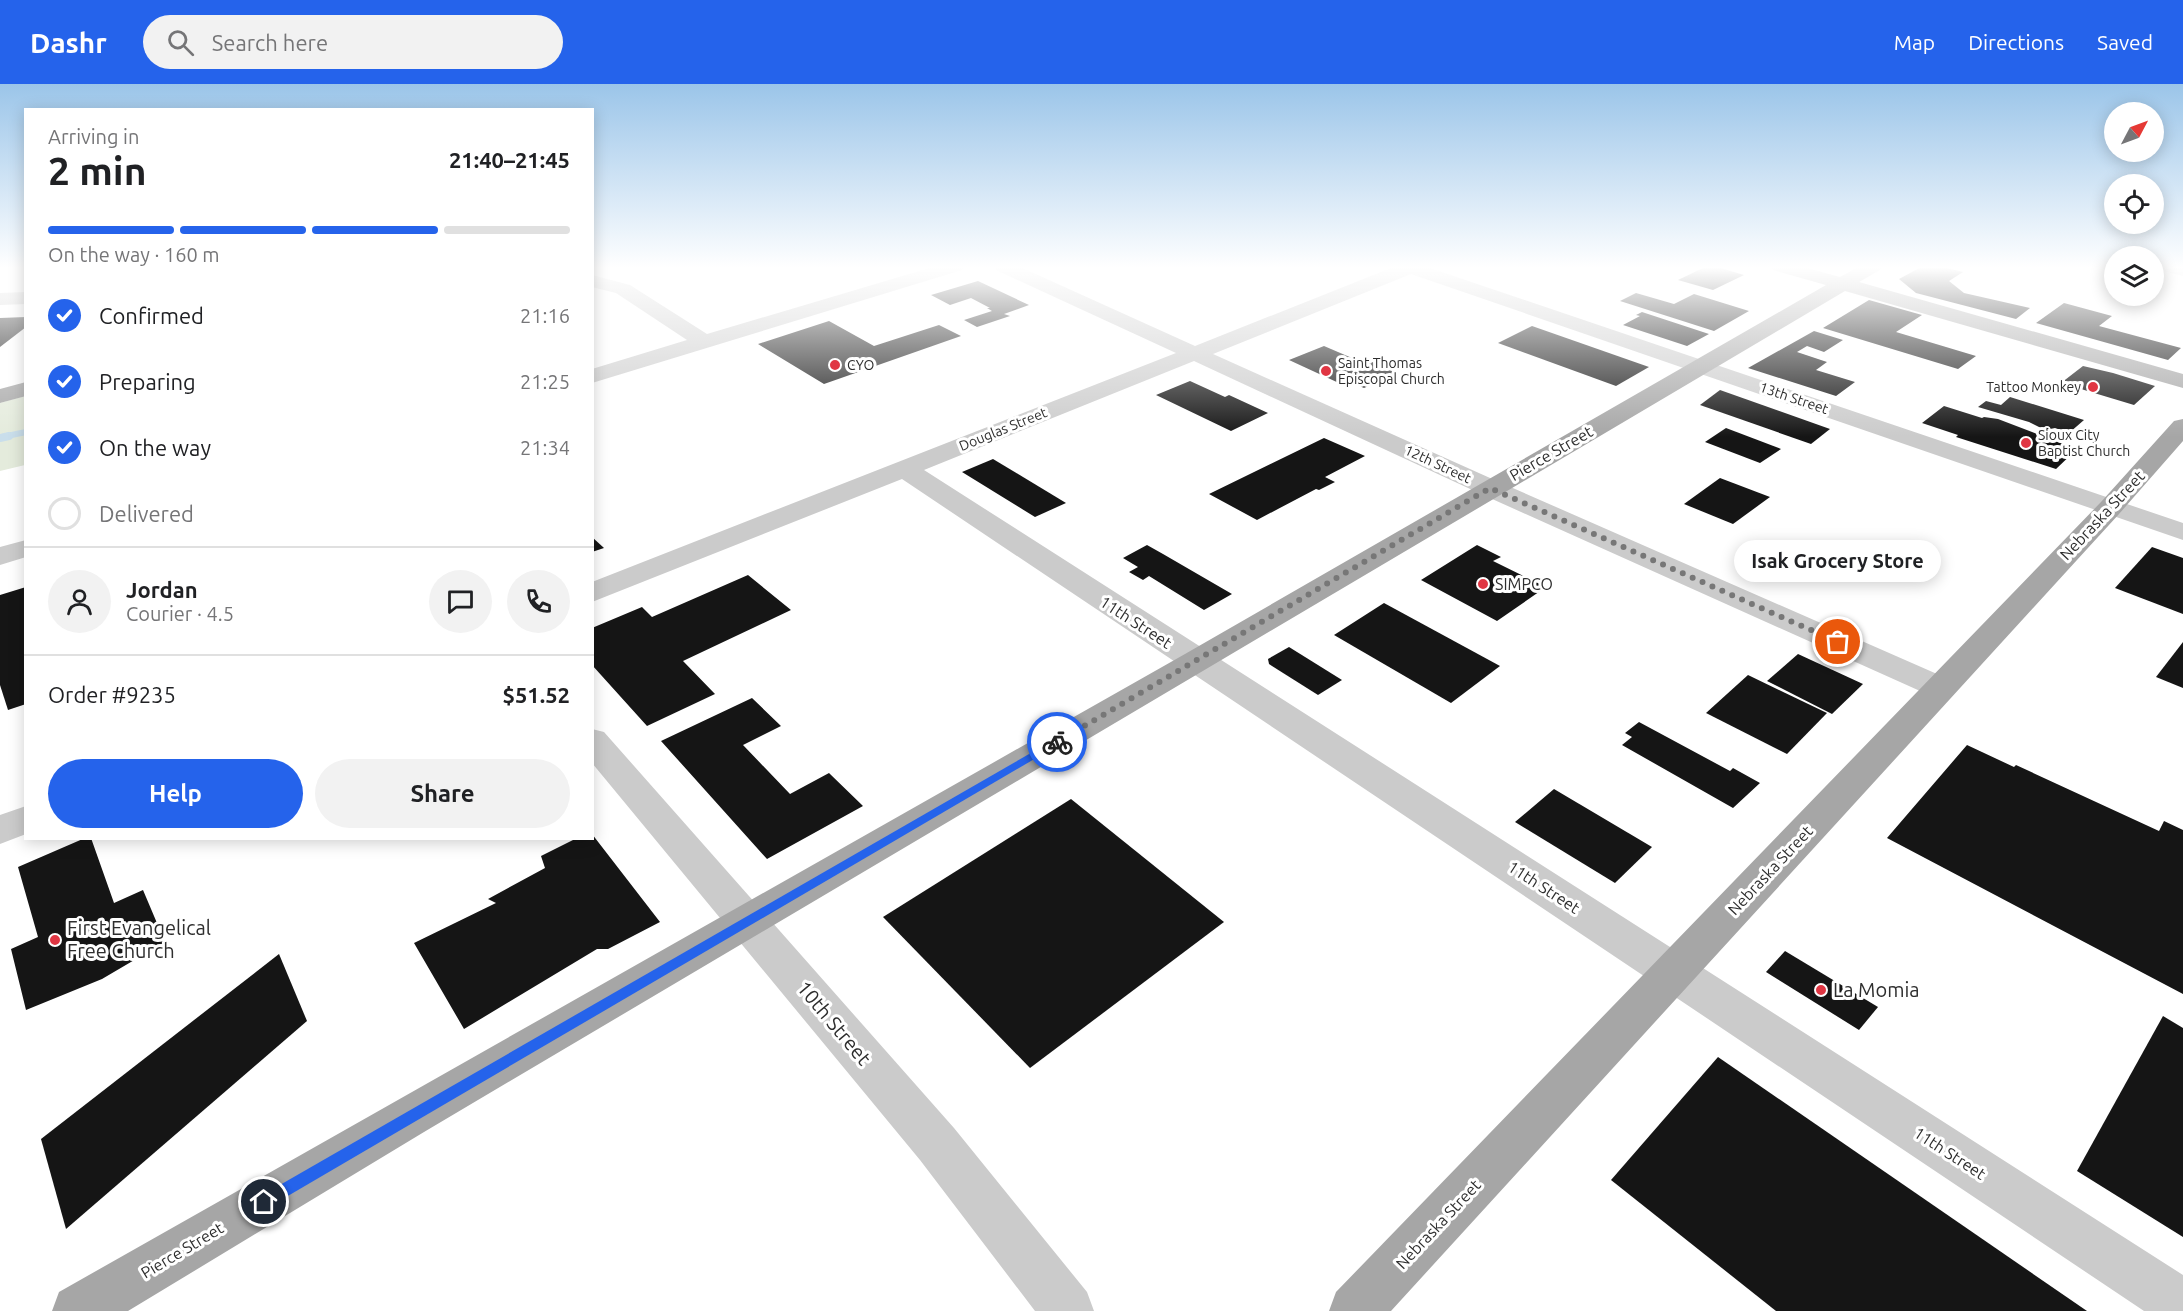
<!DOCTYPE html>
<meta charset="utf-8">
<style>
body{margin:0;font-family:Ubuntu,sans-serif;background:#f2f2f2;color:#202124;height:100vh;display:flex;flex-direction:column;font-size:22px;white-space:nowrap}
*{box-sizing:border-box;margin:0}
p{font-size:20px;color:#757577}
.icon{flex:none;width:33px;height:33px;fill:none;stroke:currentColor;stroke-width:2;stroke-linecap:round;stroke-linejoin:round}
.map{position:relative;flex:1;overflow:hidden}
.details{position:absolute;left:24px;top:24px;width:570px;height:732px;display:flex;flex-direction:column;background:#fff;border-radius:0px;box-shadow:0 3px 15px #0003}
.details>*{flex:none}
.needle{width:39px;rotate:49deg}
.controls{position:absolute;left:2104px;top:18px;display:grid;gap:12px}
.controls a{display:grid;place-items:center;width:60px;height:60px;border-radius:50%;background:#fff;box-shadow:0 3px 15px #0003;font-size:30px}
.pin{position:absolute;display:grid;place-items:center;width:51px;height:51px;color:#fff;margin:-26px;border:3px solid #fff;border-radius:50%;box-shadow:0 2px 6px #0007}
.courier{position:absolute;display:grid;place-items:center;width:60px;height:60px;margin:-30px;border:4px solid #2563eb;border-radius:50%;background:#fff;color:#222;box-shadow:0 2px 8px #0007}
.bubble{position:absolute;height:42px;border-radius:21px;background:#fff;box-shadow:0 3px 15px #0003;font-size:20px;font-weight:700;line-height:42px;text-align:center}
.headline em{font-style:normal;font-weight:700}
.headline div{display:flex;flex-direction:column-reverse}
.headline{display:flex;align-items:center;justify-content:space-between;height:102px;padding:0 24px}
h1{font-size:39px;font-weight:700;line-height:45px}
.bar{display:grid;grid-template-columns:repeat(4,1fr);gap:9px 6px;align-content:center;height:72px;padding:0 24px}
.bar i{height:8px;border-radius:4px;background:#e0e0e0}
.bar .active{background:#2563eb}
.bar p{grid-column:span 4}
.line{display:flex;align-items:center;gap:15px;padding:0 24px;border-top:2px solid #e0e0e0}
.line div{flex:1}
.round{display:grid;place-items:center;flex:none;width:63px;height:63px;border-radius:32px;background:#f2f2f2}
ol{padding:0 24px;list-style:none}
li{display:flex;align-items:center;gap:18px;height:66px}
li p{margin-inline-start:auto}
li .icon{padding:6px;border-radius:50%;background:#2563eb;color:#fff;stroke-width:4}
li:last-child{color:#757577}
li i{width:33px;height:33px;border:3px solid #e0e0e0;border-radius:50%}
.button{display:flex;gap:12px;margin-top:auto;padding:12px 24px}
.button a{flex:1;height:69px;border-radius:36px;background:#2563eb;color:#fff;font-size:24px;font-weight:700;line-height:69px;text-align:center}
.button a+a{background:#f2f2f2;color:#202124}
header{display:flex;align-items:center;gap:36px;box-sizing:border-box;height:84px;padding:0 30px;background:#2563eb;color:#fff}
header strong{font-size:28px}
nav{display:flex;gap:33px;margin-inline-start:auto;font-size:21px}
.search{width:420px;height:54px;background:#f2f2f2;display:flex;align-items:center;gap:15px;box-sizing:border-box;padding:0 21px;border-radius:33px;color:#757577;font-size:22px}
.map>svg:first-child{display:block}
.green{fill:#e4ebdc}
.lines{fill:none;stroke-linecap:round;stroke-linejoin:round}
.stream-far1{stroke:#c9deeb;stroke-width:6}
.stream{stroke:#c9deeb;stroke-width:8}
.building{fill:#151515}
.minor{fill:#cbcbcb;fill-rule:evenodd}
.major{fill:#a6a6a6;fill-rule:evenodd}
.route{fill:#2563eb}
.done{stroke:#777;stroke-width:6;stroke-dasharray:0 10.8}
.poi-dot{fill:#e03643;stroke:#fff;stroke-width:2}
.labels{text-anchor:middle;stroke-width:6;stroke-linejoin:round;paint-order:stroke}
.far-poi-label{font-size:14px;fill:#2e2e2e;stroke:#fff;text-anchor:start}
.far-street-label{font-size:14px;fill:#2e2e2e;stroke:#fff}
.street-label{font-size:16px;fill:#2e2e2e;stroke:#fff}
.poi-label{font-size:16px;fill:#2e2e2e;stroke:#fff;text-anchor:start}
.near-poi-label{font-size:20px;fill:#2e2e2e;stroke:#fff;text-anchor:start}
.near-street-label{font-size:20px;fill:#2e2e2e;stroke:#fff}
</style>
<header>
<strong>Dashr</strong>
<div class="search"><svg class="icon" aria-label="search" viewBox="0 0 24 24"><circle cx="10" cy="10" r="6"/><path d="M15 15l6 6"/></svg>Search here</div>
<nav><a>Map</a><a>Directions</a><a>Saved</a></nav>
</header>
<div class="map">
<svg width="2183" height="1227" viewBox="0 0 2183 1227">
<rect width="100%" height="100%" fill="#fff"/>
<polygon class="green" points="25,312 25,381 0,387 0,319"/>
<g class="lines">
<polyline class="stream-far1" points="2,353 26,348"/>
<polyline class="stream" points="0,354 9,352"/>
</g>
<g class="building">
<polygon points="1707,182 1714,182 1744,191 1713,206 1678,196"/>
<polygon points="1923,182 1939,182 1963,188 1949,197 1964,209 2030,224 2016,235 1916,209 1899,195"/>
<polygon points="978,197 1029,221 1004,230 1010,232 977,243 964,236 992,227 987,224 990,224 971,214 950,221 931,211"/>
<polygon points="1636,209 1674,220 1694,210 1749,227 1714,247 1620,217"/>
<polygon points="1869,216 1922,231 1896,248 1976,272 1958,285 1823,244"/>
<polygon points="2064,219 2112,232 2099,242 2181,264 2168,276 2036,239"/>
<polygon points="1642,228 1709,250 1687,262 1623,241 1640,232 1636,231"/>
<polygon points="26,233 26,243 0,263 0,234"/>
<polygon points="829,237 874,262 939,241 961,252 824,300 758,260"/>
<polygon points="1532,242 1649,283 1616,302 1498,259"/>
<polygon points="1814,247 1843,256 1824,268 1807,262 1797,268 1827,278 1816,286 1855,298 1836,312 1748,284"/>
<polygon points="1324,262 1366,280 1372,278 1398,289 1364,304 1348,297 1341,300 1289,276"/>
<polygon points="2083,282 2113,289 2155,302 2134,321 2061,299"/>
<polygon points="1190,297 1225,313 1229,311 1268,329 1231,347 1156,311"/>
<polygon points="1720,306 1830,345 1811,360 1700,321"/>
<polygon points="2010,313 2084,336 2069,349 2055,344 2045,346 2029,338 1978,323 1986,317 2001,321"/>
<polygon points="1944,322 1982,334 1984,333 1998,335 2077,365 2056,385 1956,353 1958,351 1922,339"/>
<polygon points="1726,344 1781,365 1760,379 1705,358"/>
<polygon points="1324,354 1365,372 1325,393 1335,398 1319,406 1316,405 1257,436 1209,410"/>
<polygon points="993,375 1066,419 1035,433 962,388"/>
<polygon points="1720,394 1770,413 1733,440 1684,420"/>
<polygon points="592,453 604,464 592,468"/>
<polygon points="1147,461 1163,470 1232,510 1204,526 1149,492 1143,496 1129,488 1138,483 1123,474"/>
<polygon points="1477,461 1501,473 1493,477 1546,503 1497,537 1421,496"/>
<polygon points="2152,463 2183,474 2183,530 2115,504"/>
<polygon points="748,491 791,526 683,577 715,610 647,642 592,581 592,544 642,523 652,533"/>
<polygon points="26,503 26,620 8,626 0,601 0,511"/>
<polygon points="1384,519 1500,582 1451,619 1334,551"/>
<polygon points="2183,558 2183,604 2156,593"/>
<polygon points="1289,563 1342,596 1318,611 1269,580 1268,575"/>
<polygon points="1798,570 1863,600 1832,630 1767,597"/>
<polygon points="1748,591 1827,629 1787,670 1706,629"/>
<polygon points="752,614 781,642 743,661 790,710 829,689 863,722 767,775 661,657"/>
<polygon points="1639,638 1730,687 1733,684 1760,699 1733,724 1622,661 1632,653 1625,649"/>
<polygon points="1967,661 2014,683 2016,681 2159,747 2164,737 2183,746 2183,910 1887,754"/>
<polygon points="1554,705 1652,763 1615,799 1515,738"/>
<polygon points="1071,715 1224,838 1030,984 883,833"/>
<polygon points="592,750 660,838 608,865 597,865 464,945 414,859 496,819 488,815 545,784 541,772 577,754 592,754"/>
<polygon points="85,754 91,754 114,819 143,806 165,858 102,895 26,926 11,865 38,853 18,783"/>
<polygon points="1785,867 1878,923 1859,946 1766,888"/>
<polygon points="279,870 307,937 66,1145 41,1055"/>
<polygon points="2163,932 2183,944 2183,1153 2077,1087"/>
<polygon points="1718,973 2087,1227 1776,1227 1611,1096"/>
</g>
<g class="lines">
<g class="minor">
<polygon points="936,182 965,182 962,186 592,299 592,285 687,256 616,209 592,203 592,191 630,201 707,250"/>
<polygon points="993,182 1018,182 1195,262 1396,182 1424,182 2183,439 2183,456 1411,190 1213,270 1499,398 1953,597 1957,604 1953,611 1941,614 1929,611 1481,410 1194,277 924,386 2183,1191 2183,1227 2144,1227 902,395 592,518 592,498 1176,269 996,186"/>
<polygon points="2156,182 2183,182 2183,192 2159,186"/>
<polygon points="26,208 26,220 0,221 0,209"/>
<polygon points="26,456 26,473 0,481 0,463"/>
<polygon points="592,645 604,648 954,1044 1087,1208 1094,1227 1035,1227 920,1076 592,679"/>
<polygon points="26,722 26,750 0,760 0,731"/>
</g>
<g class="major">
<polygon points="1771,182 1800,182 1840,193 1860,182 1882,182 1880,186 1859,198 2183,290 2183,304 1845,207 424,1048 128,1227 52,1227 59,1208 1185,570 1826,201 1773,186"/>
<polygon points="26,298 26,312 0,319 0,305"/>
<polygon points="2183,335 2183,357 2119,430 1391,1227 1329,1227 1336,1208 2101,418 2174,337"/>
</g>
</g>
<linearGradient id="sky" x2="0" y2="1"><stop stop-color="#9bc5e9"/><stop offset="0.52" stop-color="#fff"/><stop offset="1" stop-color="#fff" stop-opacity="0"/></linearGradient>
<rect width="2183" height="353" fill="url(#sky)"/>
<polygon class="route" points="1057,654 1060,655 1060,660 269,1123 264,1125 259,1123 256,1118 259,1113"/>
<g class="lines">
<polyline class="done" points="1057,658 1490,404 1838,558"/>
</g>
<g class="poi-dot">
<circle cx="835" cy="281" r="6"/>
<circle cx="1326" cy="287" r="6"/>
<circle cx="2093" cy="303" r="6"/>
<circle cx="2026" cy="359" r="6"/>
<circle cx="1483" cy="500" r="6"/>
<circle cx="55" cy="856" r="6"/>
<circle cx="1821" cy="906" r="6"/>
</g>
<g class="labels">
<g class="far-poi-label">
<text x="1338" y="284">Saint Thomas<tspan x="1338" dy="16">Episcopal Church</tspan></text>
<text x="847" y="286">CYO</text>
<text x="2081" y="308" text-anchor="end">Tattoo Monkey</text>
<text x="2038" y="356">Sioux City<tspan x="2038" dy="16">Baptist Church</tspan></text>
</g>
<g class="far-street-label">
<text transform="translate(1794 314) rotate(19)" y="5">13th Street</text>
<text transform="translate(1003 345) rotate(-22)" y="5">Douglas Street</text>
<text transform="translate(1438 380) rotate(25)" y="5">12th Street</text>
</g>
<g class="street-label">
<text transform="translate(1551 369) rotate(-30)" y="6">Pierce Street</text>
<text transform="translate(2102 431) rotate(-47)" y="6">Nebraska Street</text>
<text transform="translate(1136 538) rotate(33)" y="6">11th Street</text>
<text transform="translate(1770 786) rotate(-47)" y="6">Nebraska Street</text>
<text transform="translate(1544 803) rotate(33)" y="6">11th Street</text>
<text transform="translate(1950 1069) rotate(33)" y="6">11th Street</text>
<text transform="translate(1438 1140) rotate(-47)" y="6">Nebraska Street</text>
<text transform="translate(182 1166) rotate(-31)" y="6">Pierce Street</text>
</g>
<g class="poi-label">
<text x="1495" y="506">SIMPCO</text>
</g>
<g class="near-poi-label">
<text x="67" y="851">First Evangelical<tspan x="67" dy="23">Free Church</tspan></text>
<text x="1833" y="913">La Momia</text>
</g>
<g class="near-street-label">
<text transform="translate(834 939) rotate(50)" y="7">10th Street</text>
</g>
</g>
</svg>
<div class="controls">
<a><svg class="needle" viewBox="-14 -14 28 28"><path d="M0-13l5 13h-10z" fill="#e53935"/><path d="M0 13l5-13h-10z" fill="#757577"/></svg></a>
<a><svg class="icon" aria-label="locate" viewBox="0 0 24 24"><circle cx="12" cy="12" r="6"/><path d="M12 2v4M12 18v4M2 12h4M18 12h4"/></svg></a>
<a><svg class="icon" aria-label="layers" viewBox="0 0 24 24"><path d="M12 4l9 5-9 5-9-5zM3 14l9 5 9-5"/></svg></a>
</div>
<div class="pin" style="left:1838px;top:558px;background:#ea580c"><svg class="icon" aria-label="bag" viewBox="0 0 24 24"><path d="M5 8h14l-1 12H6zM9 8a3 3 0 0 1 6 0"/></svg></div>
<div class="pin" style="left:264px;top:1118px;background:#1f2937"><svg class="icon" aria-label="home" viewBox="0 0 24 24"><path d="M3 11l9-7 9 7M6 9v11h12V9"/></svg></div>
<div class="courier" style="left:1057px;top:658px"><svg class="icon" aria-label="bike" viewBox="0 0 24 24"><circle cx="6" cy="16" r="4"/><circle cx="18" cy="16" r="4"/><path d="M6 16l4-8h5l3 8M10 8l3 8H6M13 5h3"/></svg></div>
<div class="bubble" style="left:1734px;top:456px;width:207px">Isak Grocery Store</div>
<section class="details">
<div class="headline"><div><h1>2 min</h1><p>Arriving in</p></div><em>21:40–21:45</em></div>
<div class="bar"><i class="active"></i><i class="active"></i><i class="active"></i><i></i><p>On the way · 160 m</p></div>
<ol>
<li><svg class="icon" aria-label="check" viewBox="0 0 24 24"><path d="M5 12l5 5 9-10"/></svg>Confirmed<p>21:16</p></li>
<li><svg class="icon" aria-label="check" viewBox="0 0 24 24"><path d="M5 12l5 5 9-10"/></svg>Preparing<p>21:25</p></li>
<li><svg class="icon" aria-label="check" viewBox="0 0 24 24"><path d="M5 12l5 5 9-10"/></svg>On the way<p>21:34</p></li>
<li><i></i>Delivered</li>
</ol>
<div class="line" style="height:108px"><a class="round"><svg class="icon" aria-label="person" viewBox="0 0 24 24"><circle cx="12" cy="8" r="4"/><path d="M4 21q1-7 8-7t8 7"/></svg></a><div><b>Jordan</b><p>Courier · 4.5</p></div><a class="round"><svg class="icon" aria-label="chat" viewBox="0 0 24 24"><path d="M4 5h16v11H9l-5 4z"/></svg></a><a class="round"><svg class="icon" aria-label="phone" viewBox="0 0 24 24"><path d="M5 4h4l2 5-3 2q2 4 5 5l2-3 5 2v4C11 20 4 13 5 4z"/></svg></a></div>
<div class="line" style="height:78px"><div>Order #9235</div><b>$51.52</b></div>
<div class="button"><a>Help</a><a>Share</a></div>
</section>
</div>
